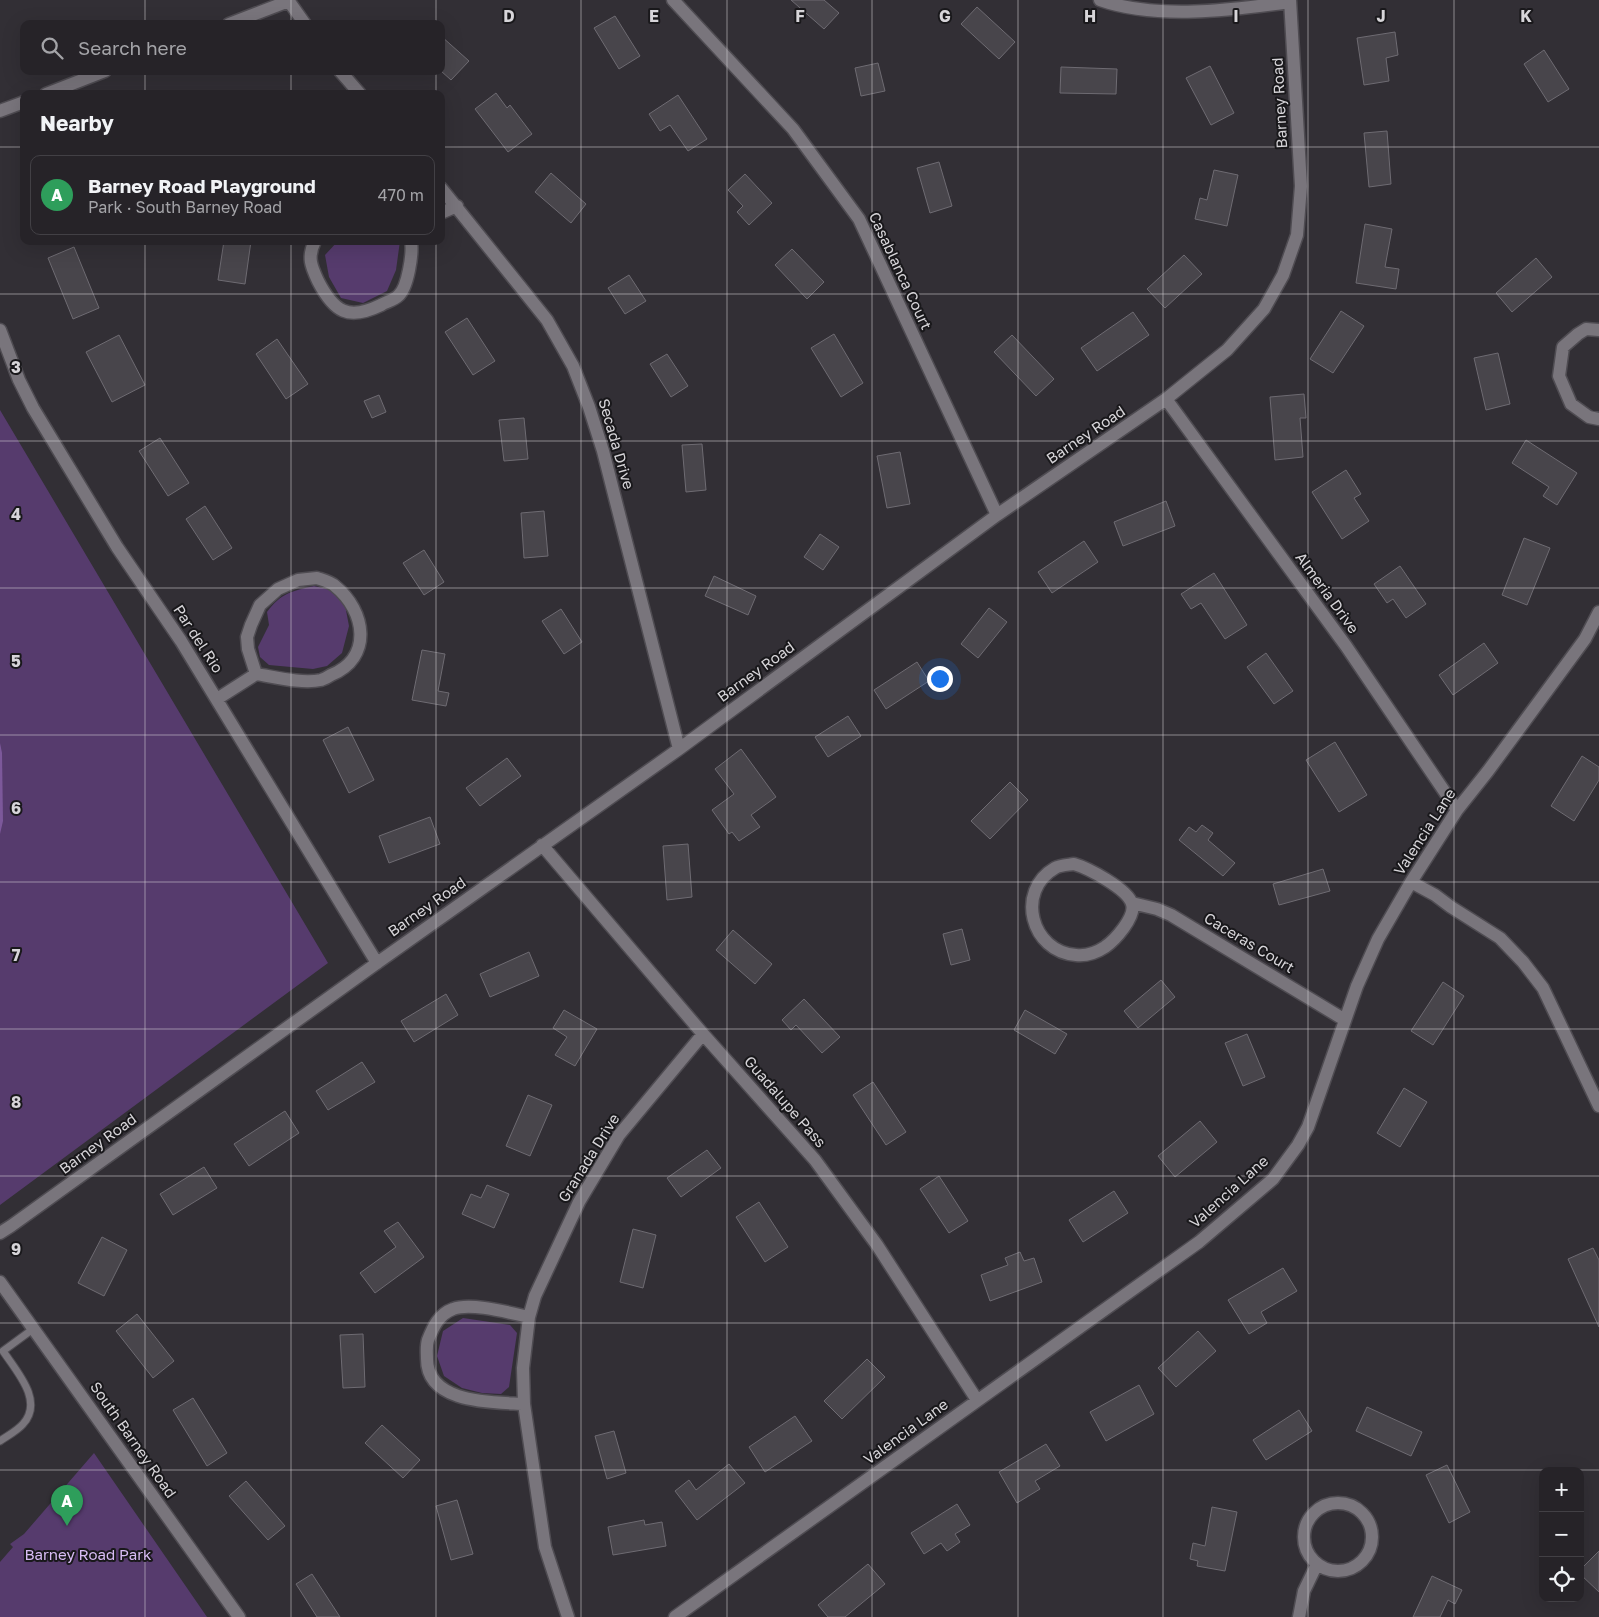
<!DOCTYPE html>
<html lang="en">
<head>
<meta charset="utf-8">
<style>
  body { margin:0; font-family:"Golos Text",sans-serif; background:#2e2b30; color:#f1f3f6 }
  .controls { position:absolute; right:15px; bottom:15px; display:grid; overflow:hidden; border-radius:10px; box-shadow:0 5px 20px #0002 }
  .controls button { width:45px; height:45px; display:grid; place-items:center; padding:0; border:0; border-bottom:1px solid #424045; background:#262328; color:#f1f3f6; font:25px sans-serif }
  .you { position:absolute; left:939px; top:678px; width:18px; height:18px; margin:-12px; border:4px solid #fff; border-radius:50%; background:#1a73e8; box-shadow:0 0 0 8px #1a73e833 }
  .badge { display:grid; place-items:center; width:32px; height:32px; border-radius:50%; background:#8c9099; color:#fff; font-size:16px; font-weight:700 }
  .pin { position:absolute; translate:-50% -41px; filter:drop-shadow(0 1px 2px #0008) }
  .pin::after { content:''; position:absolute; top:26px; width:18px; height:15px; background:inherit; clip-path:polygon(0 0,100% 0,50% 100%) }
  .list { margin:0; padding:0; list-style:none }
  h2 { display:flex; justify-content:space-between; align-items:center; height:65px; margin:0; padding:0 20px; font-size:21px }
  h2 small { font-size:16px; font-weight:400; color:#a4a4a8 }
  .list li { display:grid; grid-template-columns:32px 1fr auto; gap:15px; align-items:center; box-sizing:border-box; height:80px; margin:0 10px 10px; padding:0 10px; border:1px solid #424045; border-radius:10px }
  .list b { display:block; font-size:19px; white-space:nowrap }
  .list p { margin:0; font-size:16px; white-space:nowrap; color:#a4a4a8 }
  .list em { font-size:16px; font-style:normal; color:#a4a4a8 }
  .icon { flex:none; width:28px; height:28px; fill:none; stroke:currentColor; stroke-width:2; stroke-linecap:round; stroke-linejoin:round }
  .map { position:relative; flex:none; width:1599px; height:1617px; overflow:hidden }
  .search { position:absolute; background:#262328; box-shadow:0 5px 20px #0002; left:20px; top:20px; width:425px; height:55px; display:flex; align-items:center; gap:12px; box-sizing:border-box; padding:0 18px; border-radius:10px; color:#a4a4a8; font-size:19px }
  .panel { position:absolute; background:#262328; box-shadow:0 5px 20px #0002; left:20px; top:90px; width:425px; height:155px; border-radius:10px }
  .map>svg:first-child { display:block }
  .green { fill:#563b6d }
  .water { fill:#7c589a }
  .building { fill:#48454b; stroke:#6e6b72 }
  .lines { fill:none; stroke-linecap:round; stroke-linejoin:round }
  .lane-casing { stroke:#4f4c52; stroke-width:9 }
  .street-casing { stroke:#4f4c52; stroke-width:15 }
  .lane { stroke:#79757c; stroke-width:7 }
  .street { stroke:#79757c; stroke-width:12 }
  .grid { fill:none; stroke:#d7d5d9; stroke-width:1; stroke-opacity:0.55 }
  .labels { text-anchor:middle; stroke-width:4; stroke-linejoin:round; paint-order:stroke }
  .street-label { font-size:15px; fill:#d7d5d9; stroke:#19181b }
  .park-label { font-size:15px; fill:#d8bcf4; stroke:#19181b }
  .grid-label { font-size:16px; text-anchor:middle; font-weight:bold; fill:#d7d5d9; stroke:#19181b; stroke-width:4; stroke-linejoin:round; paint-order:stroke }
</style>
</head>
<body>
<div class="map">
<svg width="1599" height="1617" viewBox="0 0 1599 1617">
  <rect width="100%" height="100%" fill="#322f35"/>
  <path class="green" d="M338,241H400L396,270L387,291L363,303L341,298L329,277L325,255Z
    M0,410L328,963L0,1205Z
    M314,586L331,590L345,605L349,626L342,653L327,666L313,669L269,665L260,657L258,647L269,625L267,612C281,593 292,591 314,586Z
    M463,1318L510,1325L517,1333L509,1387L501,1394L482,1393L462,1388L444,1376L437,1356L443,1331Z
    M94,1453L207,1617H0V1562L13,1547L10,1544L24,1534Z"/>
  <path class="water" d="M0,743L2,753L3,821L0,834Z"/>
  <path class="building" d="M791,0H824L839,13L824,29Z
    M977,7L1015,42L999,59L961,24Z
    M615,16L640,56L619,69L594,28Z
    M1395,32L1398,55L1386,58L1389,81L1364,85L1357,38Z
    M441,36L469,61L451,80L441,71Z
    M1544,50L1569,89L1548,102L1524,64Z
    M878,63L885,91L861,96L855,68Z
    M1210,66L1234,113L1211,125L1186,78Z
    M1061,67L1117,69L1116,94L1060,93Z
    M496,93L507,108L510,105L532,134L508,152L475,109Z
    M678,95L707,139L688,151L670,125L660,131L649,114Z
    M1387,131L1391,184L1369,187L1364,133Z
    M939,162L952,206L930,213L917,168Z
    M1214,170L1238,175L1227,226L1195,219L1200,198L1207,200Z
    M551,173L586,204L571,223L535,192Z
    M745,174L772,203L749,225L737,212L743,206L728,190Z
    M1365,224L1392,229L1385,267L1399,269L1396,289L1356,283Z
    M224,241H251L245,284L218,280Z
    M74,247L99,308L73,319L48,258Z
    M792,249L824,282L807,299L775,265Z
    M1184,255L1202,274L1165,308L1147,289Z
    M1536,258L1552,277L1512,312L1496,293Z
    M629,275L646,301L625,314L608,288Z
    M1341,311L1364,326L1333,373L1310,359Z
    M1133,312L1149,335L1097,371L1081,348Z
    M467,318L495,361L473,375L445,332Z
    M834,334L863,383L841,397L811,348Z
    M119,335L145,385L112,402L86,352Z
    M1012,335L1054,379L1036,396L994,352Z
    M277,339L308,384L286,399L256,354Z
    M1498,353L1510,404L1486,410L1474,358Z
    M667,354L688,386L671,397L650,364Z
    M1304,394L1306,418H1300L1303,457L1275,460L1270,397Z
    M379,395L386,412L372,418L364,401Z
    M524,418L528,459L504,461L499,420Z
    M160,438L189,483L168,496L139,451Z
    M1526,440L1577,473L1557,505L1543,496L1549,487L1512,463Z
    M702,444L706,490L686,492L682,445Z
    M900,452L910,504L887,508L877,456Z
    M1346,470L1361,494L1354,498L1369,521L1342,539L1312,492Z
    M1166,501L1175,526L1123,546L1114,522Z
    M205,506L232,548L213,560L186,519Z
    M544,511L548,556L524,558L521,513Z
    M820,534L839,547L823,570L804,557Z
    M1524,538L1550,548L1527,605L1502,595Z
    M1084,541L1098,562L1052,593L1038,572Z
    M424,550L444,582L424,595L403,563Z
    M1400,566L1426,604L1406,618L1393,599L1387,603L1374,584Z
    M1214,573L1247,625L1225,639L1201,603L1191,609L1181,594Z
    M714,576L756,596L748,615L705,596Z
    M989,608L1007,622L978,658L961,644Z
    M561,609L582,642L564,654L542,621Z
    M1484,643L1498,663L1453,695L1439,675Z
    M422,650L445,654L438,691L449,693L446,706L412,700Z
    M1266,653L1293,691L1274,704L1247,667Z
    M917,662L929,681L886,709L874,690Z
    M848,716L861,736L828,757L815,737Z
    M348,727L374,780L349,793L323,740Z
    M1335,742L1367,795L1339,812L1306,760Z
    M741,749L776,797L751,815L760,827L739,841L732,832L729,834L712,810L734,794L715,769Z
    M1582,756L1599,767V780L1574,821L1551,806Z
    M507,758L521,776L480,806L466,788Z
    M1010,782L1028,800L990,839L971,821Z
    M430,817L440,844L389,863L379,836Z
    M1202,825L1213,833L1208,840L1235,863L1223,876L1179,840L1189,827L1196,832Z
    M688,844L692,897L667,900L663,846Z
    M1323,869L1330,891L1279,905L1273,884Z
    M962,929L970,960L951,965L943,934Z
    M733,930L772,964L755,984L716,950Z
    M529,952L539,976L490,997L480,974Z
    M1161,980L1175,997L1138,1028L1124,1011Z
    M1443,982L1464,996L1433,1045L1411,1031Z
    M446,994L458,1015L414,1042L401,1021Z
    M804,999L840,1037L822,1053L796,1025L791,1030L782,1020Z
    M564,1010L597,1029L575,1066L555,1055L567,1037L553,1028Z
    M1025,1010L1067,1034L1055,1054L1014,1030Z
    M1247,1034L1265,1077L1243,1086L1225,1043Z
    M362,1062L375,1082L328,1110L316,1091Z
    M873,1082L906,1132L886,1145L853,1095Z
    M1404,1088L1427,1102L1400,1147L1377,1133Z
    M528,1095L552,1105L530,1156L506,1146Z
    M285,1111L299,1133L249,1166L234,1144Z
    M1200,1121L1217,1142L1175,1177L1158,1156Z
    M707,1150L721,1168L681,1197L667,1178Z
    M204,1167L217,1188L173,1215L160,1194Z
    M939,1176L968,1221L949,1233L920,1189Z
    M487,1185L509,1194L494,1228L462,1214L471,1194L481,1198Z
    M1114,1191L1128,1213L1083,1242L1069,1220Z
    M759,1202L788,1247L765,1262L736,1217Z
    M398,1222L424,1257L375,1293L360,1273L396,1247L384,1231Z
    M633,1229L656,1235L643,1288L620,1282Z
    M102,1237L127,1250L104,1296L78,1283Z
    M1593,1248L1599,1260V1327L1568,1259Z
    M1020,1252L1024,1261L1034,1258L1042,1282L990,1301L981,1275L1008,1265L1005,1258Z
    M1283,1268L1297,1291L1261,1312L1267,1323L1249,1334L1228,1300Z
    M137,1314L174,1361L153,1378L116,1331Z
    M1198,1331L1216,1351L1176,1387L1158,1368Z
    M363,1334L365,1387L343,1388L340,1335Z
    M867,1359L885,1377L842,1419L824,1401Z
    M1139,1385L1154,1414L1106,1441L1090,1412Z
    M193,1398L227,1453L207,1466L173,1410Z
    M1367,1407L1422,1432L1411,1456L1356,1431Z
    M1299,1410L1312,1431L1266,1460L1253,1440Z
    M795,1416L812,1441L765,1472L749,1447Z
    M382,1425L420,1460L403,1478L365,1443Z
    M614,1431L626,1473L607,1479L595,1436Z
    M1046,1444L1060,1466L1035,1481L1040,1489L1017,1503L999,1472Z
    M729,1464L745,1483L697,1520L675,1491L689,1480L696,1490Z
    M1447,1465L1470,1512L1449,1523L1426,1475Z
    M246,1481L285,1526L268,1540L229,1496Z
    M457,1500L473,1554L451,1560L436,1506Z
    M957,1504L970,1525L955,1534L960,1542L947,1551L941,1543L924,1554L911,1533Z
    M1212,1507L1237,1512L1225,1571L1197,1566L1198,1561L1190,1559L1193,1543L1205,1546Z
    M644,1520L645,1525L662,1522L666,1546L613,1555L608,1527Z
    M1599,1551V1592L1580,1574V1570Z
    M868,1564L885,1584L845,1617H828L818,1605Z
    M312,1574L340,1617H317L296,1584Z
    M1432,1576L1462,1590L1455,1604L1448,1600L1440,1617H1413Z"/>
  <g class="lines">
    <g class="lane-casing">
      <path id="lane" d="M0,1441C7,1436 17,1431 23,1424C44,1401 17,1372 3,1351L33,1329"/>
    </g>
    <g class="street-casing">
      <path id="street" d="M288,0L305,24
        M673,0L793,129L859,219L997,515
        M1100,0C1157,20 1231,10 1290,2
        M229,24L289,1
        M340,71L360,94
        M46,94L105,71
        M0,111L24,102
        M441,188L547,320L573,366L589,407L603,451L679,749
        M441,213L457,206
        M315,241C307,257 311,266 318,281C334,312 348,321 381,305C386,302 394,300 398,296C408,288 413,253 411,241
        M0,330L19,380L33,408L117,547L181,641L377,963
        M1599,330L1586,329L1578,334L1563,347L1559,376L1571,404L1589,417L1599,419
        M1166,399L1346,646L1457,810
        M317,578C323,580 331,582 335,586C366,611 373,658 331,675C328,677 324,679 321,680C302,684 275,677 256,674L248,649L247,637L251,625L260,605L278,589L298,580Z
        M217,699L256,674
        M542,845L703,1034L815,1160L877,1245L977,1400
        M1074,864C1088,868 1128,889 1132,904C1136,917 1115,940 1105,947C1096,953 1086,956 1076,955C1031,952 1015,891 1055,868C1060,865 1067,865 1074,864Z
        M1411,882L1435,895L1451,907L1500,938L1523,962L1543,988L1599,1106
        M1132,903L1157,909L1171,915L1345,1020
        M0,1233L11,1226L377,963L679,749L997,515L1166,399L1227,350L1264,309L1283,275L1297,235L1301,186L1290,0
        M0,1282L239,1617
        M529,1317L523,1368L524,1404L545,1547L568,1617
        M524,1404C493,1402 427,1404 427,1359C427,1353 426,1346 428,1340C433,1327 439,1314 453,1309C471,1302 510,1313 529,1317L535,1296L579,1202L619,1135L703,1034
        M1304 1537a34 34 0 1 1 68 0a34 34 0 1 1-68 0Z
        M675,1617L1199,1242L1273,1179L1298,1145L1308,1127L1357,986L1378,939L1411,882L1457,810L1488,771L1585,639L1599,612
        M1299,1617L1304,1591L1317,1564"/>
    </g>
    <use href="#lane" class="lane"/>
    <use href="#street" class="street"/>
  </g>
  <path class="grid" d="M145,0V24M291,0V24M436,0V24M581,0V1617M727,0V1617M872,0V1617M1018,0V1617M1163,0V1617M1308,0V1617M1454,0V1617M145,71V94M291,71V94M436,71V94M0,147H24M441,147H1599M145,241V1617M291,241V1617M436,241V1617M0,294H1599M0,441H1599M0,588H1599M0,735H1599M0,882H1599M0,1029H1599M0,1176H1599M0,1323H1599M0,1470H1599"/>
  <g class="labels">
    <g class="street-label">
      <text transform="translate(1280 103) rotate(-93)" y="5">Barney Road</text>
      <text transform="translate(900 271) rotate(65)" y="5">Casablanca Court</text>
      <text transform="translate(1086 435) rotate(-34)" y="5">Barney Road</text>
      <text transform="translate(616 444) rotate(74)" y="5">Secada Drive</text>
      <text transform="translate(1327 593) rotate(54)" y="5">Almeria Drive</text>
      <text transform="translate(198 639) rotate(57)" y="5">Par del Rio</text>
      <text transform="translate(756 672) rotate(-36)" y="5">Barney Road</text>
      <text transform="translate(1425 832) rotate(-57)" y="5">Valencia Lane</text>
      <text transform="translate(427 907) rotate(-35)" y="5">Barney Road</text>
      <text transform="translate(1249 943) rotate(31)" y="5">Caceras Court</text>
      <text transform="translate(785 1102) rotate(49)" y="5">Guadalupe Pass</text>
      <text transform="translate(98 1144) rotate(-36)" y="5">Barney Road</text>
      <text transform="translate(589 1158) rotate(-58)" y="5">Granada Drive</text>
      <text transform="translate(1229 1192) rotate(-42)" y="5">Valencia Lane</text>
      <text transform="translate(906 1432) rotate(-36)" y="5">Valencia Lane</text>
      <text transform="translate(133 1440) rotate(55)" y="5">South Barney Road</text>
    </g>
    <g class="park-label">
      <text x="88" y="1560">Barney Road Park</text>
    </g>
  </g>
  <g class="grid-label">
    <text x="509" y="22">D</text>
    <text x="654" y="22">E</text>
    <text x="800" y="22">F</text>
    <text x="945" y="22">G</text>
    <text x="1090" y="22">H</text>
    <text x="1236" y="22">I</text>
    <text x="1381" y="22">J</text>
    <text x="1526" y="22">K</text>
    <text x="16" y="373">3</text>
    <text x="16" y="520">4</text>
    <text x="16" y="667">5</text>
    <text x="16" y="814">6</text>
    <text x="16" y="961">7</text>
    <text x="16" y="1108">8</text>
    <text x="16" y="1255">9</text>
  </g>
</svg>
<div class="controls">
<button>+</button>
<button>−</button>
<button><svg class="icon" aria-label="locate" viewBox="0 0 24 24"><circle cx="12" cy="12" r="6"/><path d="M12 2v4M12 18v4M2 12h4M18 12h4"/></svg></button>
</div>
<div class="you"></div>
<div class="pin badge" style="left:67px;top:1526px;background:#2e9e5b">A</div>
<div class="search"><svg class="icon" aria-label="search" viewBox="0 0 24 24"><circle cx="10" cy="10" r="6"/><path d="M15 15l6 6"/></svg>Search here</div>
<section class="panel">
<h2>Nearby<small></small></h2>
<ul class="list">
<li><span class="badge" style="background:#2e9e5b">A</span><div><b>Barney Road Playground</b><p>Park · South Barney Road</p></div><em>470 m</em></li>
</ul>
</section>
</div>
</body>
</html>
